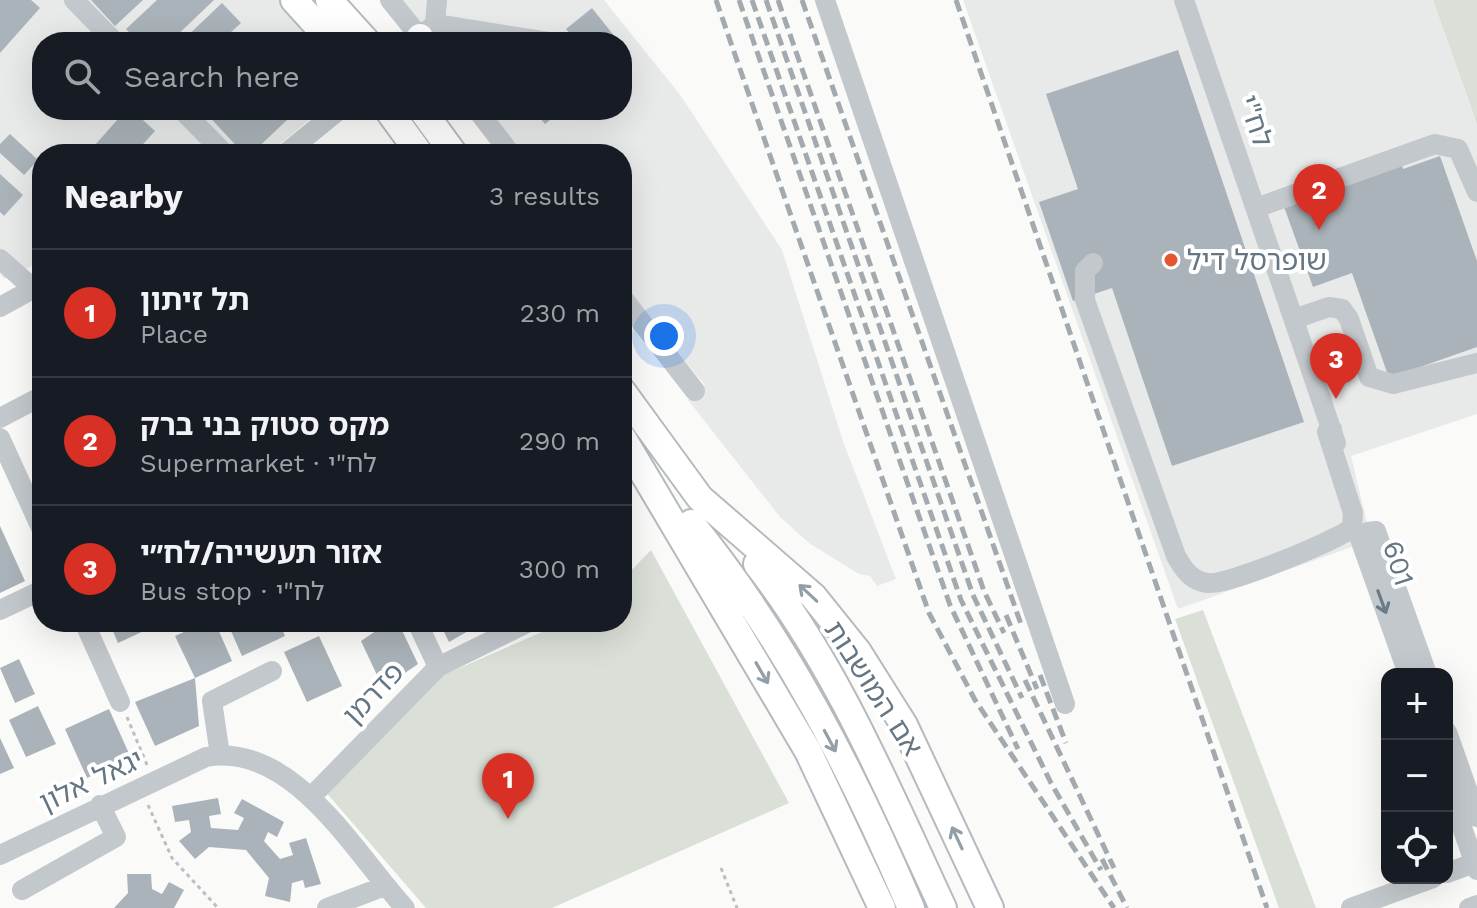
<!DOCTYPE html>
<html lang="en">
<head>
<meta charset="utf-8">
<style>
  body { margin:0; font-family:"Work Sans","Noto Sans Hebrew",sans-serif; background:#242831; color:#f1f3f6 }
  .controls { position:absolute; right:24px; bottom:24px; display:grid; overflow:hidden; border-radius:16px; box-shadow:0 8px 32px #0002 }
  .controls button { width:72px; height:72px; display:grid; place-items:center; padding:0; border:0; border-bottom:2px solid #363941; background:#171b24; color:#f1f3f6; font:40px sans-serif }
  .you { position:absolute; left:664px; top:336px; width:28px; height:28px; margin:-20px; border:6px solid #fff; border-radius:50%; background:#1a73e8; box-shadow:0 0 0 12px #1a73e833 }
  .badge { display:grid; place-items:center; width:52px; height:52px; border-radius:50%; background:#d93025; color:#fff; font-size:26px; font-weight:700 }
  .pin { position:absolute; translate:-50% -66px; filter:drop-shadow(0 2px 4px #0008) }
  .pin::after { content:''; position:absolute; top:42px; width:28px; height:24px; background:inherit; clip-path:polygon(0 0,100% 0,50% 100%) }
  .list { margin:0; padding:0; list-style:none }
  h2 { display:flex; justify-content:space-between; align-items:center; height:104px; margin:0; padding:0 32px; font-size:34px }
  h2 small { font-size:26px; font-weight:400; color:#9ea1a6 }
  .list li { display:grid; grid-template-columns:52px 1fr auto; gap:24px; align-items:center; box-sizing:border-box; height:128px; padding:0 32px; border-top:2px solid #363941 }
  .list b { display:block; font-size:30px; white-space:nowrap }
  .list p { margin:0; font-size:26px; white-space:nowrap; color:#9ea1a6 }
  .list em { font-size:26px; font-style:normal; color:#9ea1a6 }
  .icon { flex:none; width:44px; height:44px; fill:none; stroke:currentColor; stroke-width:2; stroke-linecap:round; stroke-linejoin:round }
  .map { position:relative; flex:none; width:1477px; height:908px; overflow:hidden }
  .search { position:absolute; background:#171b24; box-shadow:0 8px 32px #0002; left:32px; top:32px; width:600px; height:88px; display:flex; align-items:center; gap:20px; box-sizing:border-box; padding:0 28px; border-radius:32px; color:#9ea1a6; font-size:30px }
  .panel { position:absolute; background:#171b24; box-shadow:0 8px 32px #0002; left:32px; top:144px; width:600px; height:488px; border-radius:32px }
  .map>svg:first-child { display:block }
  .built { fill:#e8e9e9 }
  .green { fill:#dadfd7 }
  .building { fill:#aab3b9 }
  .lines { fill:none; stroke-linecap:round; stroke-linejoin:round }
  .major-casing { stroke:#b5babe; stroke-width:30 }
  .path { stroke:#bbbfc2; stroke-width:3; stroke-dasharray:4 4; stroke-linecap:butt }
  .minor { stroke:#c3c8cc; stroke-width:20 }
  .major { stroke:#fff; stroke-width:26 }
  .rail { stroke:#a2aab0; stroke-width:5; stroke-dasharray:12 6; stroke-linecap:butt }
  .minor-bridge { stroke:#c3c8cc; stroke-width:20 }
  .oneway { stroke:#939fa8 }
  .oneway2 { stroke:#6a7a87 }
  .poi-dot { fill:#e4572e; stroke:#fff; stroke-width:3 }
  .labels { text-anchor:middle; stroke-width:8; stroke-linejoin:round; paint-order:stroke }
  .street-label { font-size:28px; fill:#657683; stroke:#fff }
  .poi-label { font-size:28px; fill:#657683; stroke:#fff; text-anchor:start }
</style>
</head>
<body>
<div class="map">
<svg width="1477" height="908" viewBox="0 0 1477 908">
  <rect width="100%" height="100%" fill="#fafaf8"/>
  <path class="built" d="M0,0H281L319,42H42V110H321L268,154H42V261L4,279L0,274Z
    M402,0H604L681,96L782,250L843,441L896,579L877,586L870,576L859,574L809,543L780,517L688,400L705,385L622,287V154H519L486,110H622V42H434Z
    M963,0H1433L1477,125V414L1351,456L1369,531L1363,543L1178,609Z"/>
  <path class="green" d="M1433,0H1477V125L1473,113Z
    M651,550L789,803L552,908H426L324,790L425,683L565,622H622V580Z
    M1203,610L1316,908H1279L1175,619Z"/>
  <path class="building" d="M0,0H31L40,8L0,53Z
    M91,0H143L115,26Z
    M157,0H214L170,42H138L126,29Z
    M222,3L241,23L220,42H181Z
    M592,8L619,42H576L566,29Z
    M622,46L632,59L622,68Z
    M1178,50L1304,422L1172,466L1112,288L1073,301L1039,202L1078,189L1046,94Z
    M126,110H132L155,131L134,154H87Z
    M203,110H280L288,119L251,154H244Z
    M533,110H558L560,112L545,124Z
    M10,134L38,160L24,175L0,153V144Z
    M1440,156L1477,261V347L1389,378L1352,273L1313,287L1283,204L1401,162L1403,169Z
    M0,174L23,195L4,216L0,212Z
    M42,418V443L33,423Z
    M0,526L25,581L0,593Z
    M109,622H163L118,643Z
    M206,622H215L232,661L195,678L175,636Z
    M227,622H279L285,636L242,656Z
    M389,622H398L418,664L383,688L361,641Z
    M439,622H484L449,642Z
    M319,636L342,686L307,702L284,652Z
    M19,659L35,694L15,703L0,668Z
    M195,678L199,726L155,746L135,702Z
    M38,706L56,744L26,757L9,720Z
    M109,709L131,758L87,778L65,729Z
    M0,738L14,768L0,774Z
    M218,798L221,814L209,816L211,828L238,830L244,818L234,813L242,799L284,822L277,837L268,832L264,841L280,859L293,855L289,843L306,838L321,884L305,888L303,880L292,883L290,902L265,896L269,878L246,850L209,847L195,859L179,841L191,832L189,820L175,822L172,806Z
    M127,874H151L152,889L162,894L169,882L184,890L174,908H114L128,893Z"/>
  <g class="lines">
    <g class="major-casing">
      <path id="major" d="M294,0L332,42
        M329,0L367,42
        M419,42L420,37
        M388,110L420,154
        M422,110L454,154
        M622,391L700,498L813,596L858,652L904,725L990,908
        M622,437L808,751L882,908
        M691,523C784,637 854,774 911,908
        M757,564C837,667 888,790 943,908"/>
    </g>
    <path class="path" d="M127,717L147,765
      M148,805L172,858L218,908
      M721,868L737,908"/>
    <path class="minor" d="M74,0L115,42
      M390,0L424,42
      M825,0L1065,704
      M1184,0L1336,443
      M435,24L549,42
      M426,32L435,24L437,0
      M182,110L225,154
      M477,110L511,154
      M285,154L339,110
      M1256,208L1435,144L1458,149L1477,192
      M0,259L34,289
      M1093,263L1085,271V300L1176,556C1184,570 1191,581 1208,583C1226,586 1335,541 1352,528L1353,513L1327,432L1332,429
      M622,297L695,391
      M0,307L42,284
      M1294,319L1329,307L1342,309L1349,319L1369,377L1393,384L1477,363
      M0,418L42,396
      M0,438L42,530
      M1368,532L1376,531L1427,674
      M1368,532L1360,539L1408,674
      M0,610L42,590
      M84,622L120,702
      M417,622L438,667
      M1447,732L1477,817
      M220,755L212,701L272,671
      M1447,785L1477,870
      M311,797L438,667L529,622
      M0,855L206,757C293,741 355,854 405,908
      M22,890L116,837L100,805
      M327,908L385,886
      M1351,908L1433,878
      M1469,908L1477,905"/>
    <use href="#major" class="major"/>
    <path class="rail" d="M716,0L929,613L975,700L1114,908
      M739,0L950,605L1018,749
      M752,0L961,600L1051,783L1101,870
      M766,0L973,595L1022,698
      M778,0L984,591L1004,633
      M802,0L1022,627
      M956,0L1267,908
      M1006,615L1037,689
      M1040,675L1066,743
      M1025,680L1114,868
      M1102,859L1127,908"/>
    <path class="minor-bridge" d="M1447,873L1477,862"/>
  </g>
  <defs><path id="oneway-shaft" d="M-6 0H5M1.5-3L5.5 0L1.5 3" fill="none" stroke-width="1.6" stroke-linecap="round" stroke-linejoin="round" transform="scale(2)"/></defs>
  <g class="oneway">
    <use href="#oneway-shaft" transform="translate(808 593) rotate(-137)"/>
    <use href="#oneway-shaft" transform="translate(762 673) rotate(60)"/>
    <use href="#oneway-shaft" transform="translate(830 741) rotate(62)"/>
    <use href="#oneway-shaft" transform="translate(957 838) rotate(-115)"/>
  </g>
  <use class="oneway2" href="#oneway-shaft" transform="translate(1382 602) rotate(70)"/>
  <circle class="poi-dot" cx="1171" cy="260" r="8"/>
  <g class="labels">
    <g class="street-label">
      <text transform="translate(1256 121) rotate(71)" y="10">לח"י</text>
      <text transform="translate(1399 563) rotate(72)" y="10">601</text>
      <text transform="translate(874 688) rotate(57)" y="10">אם המושבות</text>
      <text transform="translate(373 693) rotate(-46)" y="10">פדרמן</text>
      <text transform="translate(91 780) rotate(-25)" y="10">יגאל אלון</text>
    </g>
    <g class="poi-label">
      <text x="1187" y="270">שופרסל דיל</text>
    </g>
  </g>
</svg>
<div class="controls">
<button>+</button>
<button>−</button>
<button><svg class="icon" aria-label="locate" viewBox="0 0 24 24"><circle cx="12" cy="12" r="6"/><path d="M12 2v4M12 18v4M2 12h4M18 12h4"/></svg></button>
</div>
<div class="you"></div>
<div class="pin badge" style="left:508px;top:819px">1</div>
<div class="pin badge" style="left:1319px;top:230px">2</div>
<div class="pin badge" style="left:1336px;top:399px">3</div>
<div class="search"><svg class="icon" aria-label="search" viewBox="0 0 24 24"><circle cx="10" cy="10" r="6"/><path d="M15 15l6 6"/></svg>Search here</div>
<section class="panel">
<h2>Nearby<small>3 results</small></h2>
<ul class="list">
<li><span class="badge">1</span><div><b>תל זיתון</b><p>Place</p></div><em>230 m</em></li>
<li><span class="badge">2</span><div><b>מקס סטוק בני ברק</b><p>Supermarket · לח&quot;י</p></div><em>290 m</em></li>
<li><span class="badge">3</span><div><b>אזור תעשייה/לח״י</b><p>Bus stop · לח&quot;י</p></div><em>300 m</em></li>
</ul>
</section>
</div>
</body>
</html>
